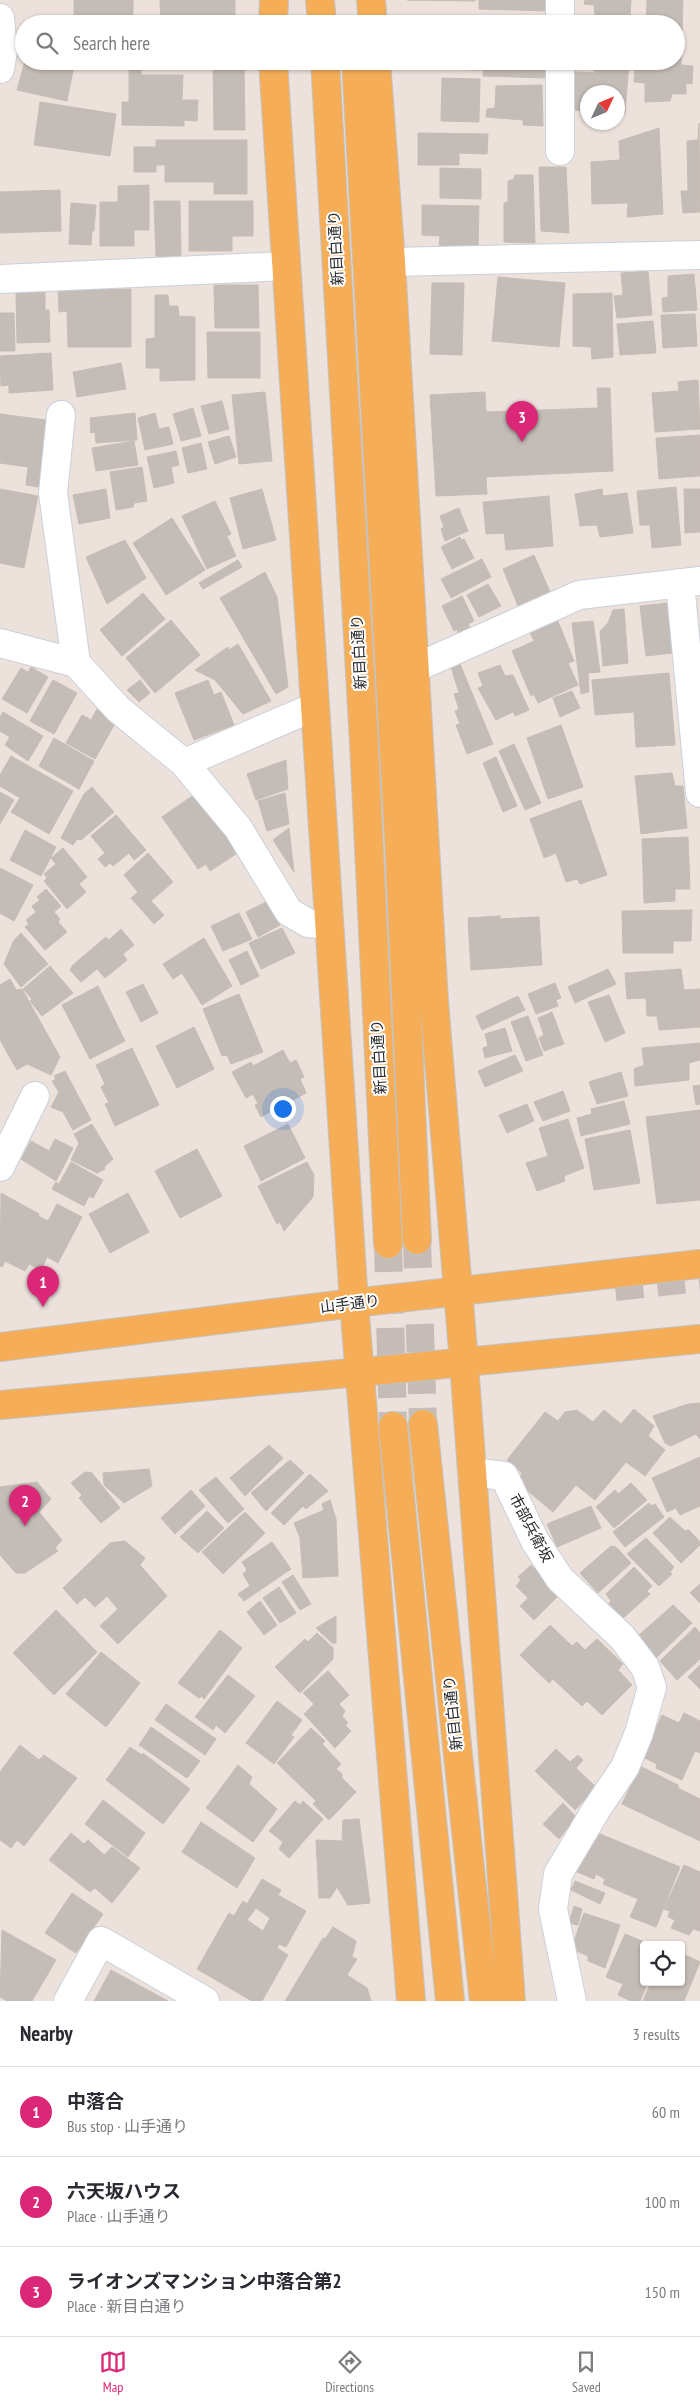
<!DOCTYPE html>
<html lang="en">
<head>
<meta charset="utf-8">
<style>
  body { margin:0; font-family:"PT Sans Narrow","Noto Sans JP",sans-serif; background:#f2f2f3; color:#2b2b33 }
  .controls { position:absolute; right:15px; bottom:15px; display:grid; overflow:hidden; border-radius:5px; box-shadow:0 1px 4px #0004 }
  .controls button { width:45px; height:45px; display:grid; place-items:center; padding:0; border:0; border-bottom:1px solid #e1e1e2; background:#fff; color:#2b2b33; font:25px sans-serif }
  .compass { position:absolute; left:580px; top:85px; width:45px; height:45px; border-radius:50%; background:#fff; box-shadow:0 1px 4px #0004; rotate:46deg }
  .you { position:absolute; left:282px; top:1108px; width:18px; height:18px; margin:-12px; border:4px solid #fff; border-radius:50%; background:#1a73e8; box-shadow:0 0 0 8px #1a73e833 }
  .badge { display:grid; place-items:center; width:32px; height:32px; border-radius:50%; background:#db2777; color:#fff; font-size:16px; font-weight:700 }
  .pin { position:absolute; translate:-50% -41px; filter:drop-shadow(0 1px 2px #0008) }
  .pin::after { content:''; position:absolute; top:26px; width:18px; height:15px; background:inherit; clip-path:polygon(0 0,100% 0,50% 100%) }
  .list { margin:0; padding:0; list-style:none }
  h2 { display:flex; justify-content:space-between; align-items:center; height:65px; margin:0; padding:0 20px; font-size:21px }
  h2 small { font-size:16px; font-weight:400; color:#7c7c81 }
  .list li { display:grid; grid-template-columns:32px 1fr auto; gap:15px; align-items:center; box-sizing:border-box; height:90px; padding:0 20px; border-top:1px solid #e1e1e2 }
  .list b { display:block; font-size:19px; white-space:nowrap }
  .list p { margin:0; font-size:16px; white-space:nowrap; color:#7c7c81 }
  .list em { font-size:16px; font-style:normal; color:#7c7c81 }
  .icon { flex:none; width:28px; height:28px; fill:none; stroke:currentColor; stroke-width:2; stroke-linecap:round; stroke-linejoin:round }
  .map { position:relative; flex:none; width:700px; height:2001px; overflow:hidden }
  .search { position:absolute; background:#fff; box-shadow:0 1px 4px #0004; left:15px; right:15px; top:15px; height:55px; display:flex; align-items:center; gap:12px; box-sizing:border-box; padding:0 18px; border-radius:28px; color:#7c7c81; font-size:19px }
  .sheet { height:335px; background:#fff }
  nav { display:flex; justify-content:space-around; align-items:center; box-sizing:border-box; height:70px; border-top:1px solid #e1e1e2; background:#fff; font-size:14px; color:#7c7c81 }
  nav a { display:grid; justify-items:center; gap:2px }
  nav .on { color:#db2777 }
  .map>svg:first-child { display:block }
  .building { fill:#c4bcb6; stroke:#c8bdb4; fill-rule:evenodd }
  .lines { fill:none; stroke-linecap:round; stroke-linejoin:round }
  .major-tunnel { stroke:#c5bcb8; stroke-width:28; stroke-dasharray:28 14; stroke-linecap:butt }
  .highway-tunnel { stroke:#c5bcb8; stroke-width:28; stroke-dasharray:28 14; stroke-linecap:butt }
  .minor-casing { stroke:#c9d1dc; stroke-width:30 }
  .major-casing { stroke:#c3c3c3; stroke-width:30 }
  .minor { stroke:#fff; stroke-width:28 }
  .major { stroke:#f5ae57; stroke-width:28 }
  .labels { text-anchor:middle; stroke-width:4; stroke-linejoin:round; paint-order:stroke }
  .street-label { font-size:15px; fill:#2a2a2a; stroke:#fff }
</style>
</head>
<body>
<div class="map">
<svg width="700" height="2001" viewBox="0 0 700 2001">
  <rect width="100%" height="100%" fill="#ece1db"/>
  <path class="building" d="M74,0H133V23L74,24Z
    M160,0H235V23H161Z
    M407,0H475V1Z
    M479,0H548V11L479,9Z
    M585,0H631L630,17L595,16L594,5L584,4Z
    M647,0H683L681,65L693,66L692,84L686,83V94H672L670,101L645,102V83L634,82L635,63L676,61V24H646Z
    M432,16L481,17V24H432Z
    M25,61H75L67,101L17,90Z
    M129,61L141,62V75H183L182,100H198L197,121L184,120V126L122,125V102H129Z
    M213,61H244L245,130H214Z
    M432,61H480V70L432,69Z
    M483,61H546L545,78L483,76Z
    M595,61L629,62L625,113L618,112V92H588V111L573,110L574,72L594,73Z
    M442,78L480,79L479,122L441,121Z
    M542,85L543,126L523,125V120L486,117L487,109L495,108L496,86Z
    M40,102L116,114L110,156L34,145Z
    M699,123L700,212L683,213L681,191H688L687,141L698,140Z
    M659,128L663,214L627,217L628,203L592,204L591,162L620,160L619,141Z
    M418,133L488,134L487,154L459,153V165H418Z
    M156,140H247V194H214V182H165V165H156V172H134V147H156Z
    M539,167H566L569,233L541,231Z
    M440,168L481,169V199L440,198Z
    M515,175H533L535,243L504,242V203L508,202V181L514,179Z
    M149,185V230H134V246H100V202H118V186Z
    M60,190L61,231L0,233V192Z
    M154,201H180L181,256L156,257Z
    M189,201H253V236H232V251H189Z
    M71,203L96,205L94,231H92L91,245L69,244Z
    M422,205L479,206L478,248L439,247L440,236L422,235Z
    M648,271L652,315L617,318L614,296L623,295L621,273Z
    M694,274L697,310L663,312L662,298L668,297V276Z
    M498,277L565,283L559,347L492,341Z
    M432,283H464L462,355L430,354Z
    M214,285H258L259,328H215Z
    M131,289V347H68L67,311L59,312L58,290Z
    M45,292V310H49L50,342L17,343L16,293Z
    M612,293L613,357L592,359L591,347L573,346V294Z
    M155,295H168L169,306H178L179,316L195,317V380L160,381V368H146V339L155,338Z
    M0,313H14L15,351H0Z
    M695,314L697,346L663,348L661,315Z
    M653,321L656,353L620,355L617,324Z
    M207,332H260V378H208Z
    M51,353L53,390L9,393V385L1,386L0,356Z
    M121,363L126,389L77,397L73,372Z
    M698,380L700,429L655,432L652,393L679,391L678,382Z
    M597,388H610L613,471L486,477L487,494L436,496L430,395L485,392L486,412L598,408Z
    M265,392L272,461L239,464L232,395Z
    M222,401L229,429L209,434L201,406Z
    M193,408L201,436L181,441L173,414Z
    M135,413L137,440L96,443L95,432L91,433L90,418Z
    M155,413L159,429L169,427L173,444L145,450L138,418Z
    M0,414L54,421L45,488L26,485L28,467L0,463Z
    M700,435V476L659,479L656,438Z
    M229,436L236,457L215,464L208,442Z
    M134,441L138,465L96,471L92,448Z
    M201,443L207,469L188,473L182,448Z
    M176,451L179,465L171,467L174,483L154,488L147,457Z
    M142,467L147,501L134,503L133,507L116,510L110,472Z
    M676,487L681,545L652,548L650,525H640L637,491Z
    M0,489L38,496L24,568L0,563Z
    M106,489L110,518L79,524L73,495Z
    M262,489L276,540L243,549L230,498Z
    M602,489L603,496L627,493L633,533L600,537L597,525L580,526L575,494Z
    M684,489H700V532L685,533Z
    M549,496L553,546L506,550L504,533L486,534L483,502Z
    M215,501L231,534L227,536L236,556L207,569L182,516Z
    M459,508L468,531L445,541L441,529L444,527L440,516Z
    M172,518L205,570L166,595L133,543Z
    M460,537L461,540L464,539L474,558L452,569L441,547Z
    M125,540L146,578L107,604L86,557Z
    M534,555L550,592L518,606L503,569Z
    M482,559L491,577L451,598L441,579Z
    M238,560L242,567L203,589L199,583Z
    M265,572L277,597L288,687L276,694L220,598Z
    M488,584L501,606L479,617L467,595Z
    M143,593L165,619L122,656L100,630Z
    M462,596L474,621L468,624L470,628L458,634L457,629L454,631L442,606Z
    M668,603L673,653L646,656L640,606Z
    M624,609L628,663L603,666L600,631L608,623L613,610Z
    M557,619L574,661L568,663L578,685L538,703L534,694L531,696L512,651L534,641L529,630Z
    M171,620L200,655L155,693L126,658Z
    M593,621L600,672L588,673L589,692L581,694L572,623Z
    M238,644L271,701L243,714L215,680L195,670L228,647L229,650Z
    M460,664L493,744L467,754L456,725L460,724L455,711L459,709L454,694L459,693L451,667Z
    M500,665L505,676L513,675L529,710L515,716L513,712L496,720L478,688L483,686L478,673Z
    M31,667L48,677L27,713L2,699L21,668L28,672Z
    M669,673L675,745L636,747L634,712L595,715L592,680Z
    M53,680L77,693L54,734L30,721Z
    M140,680L150,693L139,702L127,690Z
    M208,680L214,695L221,692L234,725L194,740L175,693Z
    M572,691L580,708L560,717L553,698Z
    M97,709L117,720L95,759L66,743L82,715L91,720Z
    M3,712L43,736L28,761L5,745L10,737L0,731V717Z
    M561,725L583,787L548,799L527,738Z
    M54,738L94,761L79,789L39,766Z
    M514,744L541,803L525,810L499,751Z
    M11,756L73,791L49,834L11,812L20,798L0,786V775Z
    M496,757L517,806L503,812L483,763Z
    M286,760L288,789L256,800L247,774Z
    M672,773L675,786H683L687,828L641,834L635,776Z
    M92,787L114,812L81,840L77,839L73,845L61,838L84,794Z
    M0,792L14,800L0,824Z
    M198,792L239,852L210,871L206,864L198,869L162,817Z
    M285,793L289,824L267,831L258,801Z
    M581,800L607,875L580,884L577,879L566,882L556,853L544,858L530,819Z
    M116,815L146,850L134,860L129,853L113,866L110,863L105,867L98,859L105,853L91,836Z
    M289,828L294,872L273,840Z
    M25,830L56,847L41,876L10,860Z
    M688,837L690,889H675V901L644,903L642,839Z
    M63,848L87,877L79,884L86,892L67,909L44,881L47,878L44,874L56,864L51,858Z
    M148,853L173,882L151,901L164,915L154,924L131,898L138,892L124,875Z
    M0,868L33,885L14,921L0,913Z
    M46,889L61,906L54,912L60,919L58,922L67,932L45,950L25,927L29,924L26,920L36,912L32,906L40,900L37,897Z
    M268,901L280,925L258,937L246,912Z
    M692,910L691,941H673V953H623L622,911Z
    M239,913L252,939L223,951L211,926Z
    M500,916V919L539,917L542,965L471,970L468,918Z
    M282,928L295,953L261,969L249,943Z
    M121,929L134,945L123,954L127,960L105,978L97,969L81,982L70,970L73,965L106,937L109,940Z
    M21,933L48,964L21,987L4,964L14,940Z
    M204,938L232,986L202,1005L182,973L173,979L163,964Z
    M247,951L259,976L241,985L229,960Z
    M50,966L73,993L42,1016L30,1001L32,999L23,989Z
    M608,969L616,984L575,1003L568,987Z
    M681,969L684,990L700,989V1027L659,1030L657,1016H647L646,998L627,999L625,973Z
    M10,979L16,990L22,989L60,1057L51,1075L27,1064L17,1070L0,1040V985Z
    M555,983L561,998L556,1000L558,1006L536,1014L528,994Z
    M143,984L158,1013L141,1022L126,992Z
    M98,986L125,1041L90,1059L62,1005Z
    M239,994L263,1052L231,1064L227,1055L222,1056L203,1009Z
    M609,995L625,1033L605,1042L588,1002Z
    M518,996L525,1010L482,1030L476,1016Z
    M552,1012L564,1044L544,1051L539,1038L544,1035L538,1018Z
    M528,1016L543,1055L526,1061L511,1022Z
    M194,1027L214,1069L177,1088L156,1046Z
    M505,1028L512,1051L485,1058L483,1048L488,1046L485,1034Z
    M700,1043V1060L689,1063V1080L635,1086L634,1069L644,1065L642,1048Z
    M132,1048L159,1105L115,1126L105,1104L109,1103L101,1087L105,1084L96,1065Z
    M283,1050L290,1063L296,1060L304,1077L300,1079L306,1093L261,1117L255,1105L258,1104L253,1094L246,1098L232,1072L251,1062L253,1066Z
    M515,1055L523,1071L485,1087L478,1071Z
    M65,1071L91,1120L73,1130L63,1112L51,1107L59,1092L52,1081L56,1079L54,1076Z
    M621,1072L628,1096L597,1104L589,1082Z
    M700,1085V1104L696,1105L693,1086Z
    M563,1091L570,1111L543,1121L534,1102Z
    M624,1101L630,1124L581,1136L577,1118L592,1114L591,1109Z
    M527,1104L534,1121L507,1133L499,1115Z
    M700,1110V1200L657,1204L646,1117Z
    M568,1119L584,1168L564,1176L565,1181L537,1191L526,1163L548,1156L539,1128Z
    M92,1124L113,1159L104,1167L105,1169L97,1173L71,1160L79,1143L74,1134Z
    M288,1124L305,1158L261,1181L244,1146Z
    M630,1130L640,1183L594,1190L585,1139Z
    M55,1139L73,1148L56,1181L21,1159L31,1141L49,1151Z
    M197,1149L222,1196L180,1218L155,1171Z
    M71,1162L103,1180L93,1198L89,1196L84,1206L52,1189L56,1182L59,1184Z
    M307,1162L314,1175L313,1197L284,1231L280,1222L277,1224L258,1186Z
    M1,1193L39,1214L38,1216L48,1221L57,1204L82,1217L58,1263L47,1257L41,1270L29,1264L25,1271L5,1261L2,1267L0,1266Z
    M128,1193L149,1232L110,1253L89,1214Z
    M700,1403V1439L696,1434L671,1446L665,1443L653,1416L688,1404Z
    M634,1409L654,1426L648,1436L665,1450L645,1476L626,1462L595,1500L576,1485L553,1512L517,1482L522,1473L507,1460L545,1412L558,1421L565,1412L577,1410L593,1422L604,1410L621,1424Z
    M269,1445L283,1458L245,1496L230,1478Z
    M700,1457V1506L680,1515L676,1508L667,1512L652,1478Z
    M290,1460L304,1473L266,1511L251,1493Z
    M149,1469L152,1486L124,1503L104,1485L103,1473Z
    M85,1472L92,1473L120,1508L101,1523L79,1498L82,1495L71,1483Z
    M310,1474L328,1491L306,1509L303,1506L284,1525L271,1513Z
    M216,1477L244,1509L228,1523L199,1490Z
    M37,1482L51,1499L39,1512L62,1540L55,1548L58,1551L25,1573H16L0,1555V1487Z
    M631,1483L647,1500L614,1528L596,1507L615,1490L618,1494Z
    M191,1490L205,1506L175,1534L161,1518Z
    M330,1500L336,1519L338,1576L303,1578L300,1538L294,1523L324,1510L322,1504Z
    M649,1503L651,1506L655,1504L664,1517L625,1547L613,1532Z
    M591,1506L601,1528L557,1547L547,1524Z
    M207,1511L224,1528L198,1553L180,1537Z
    M245,1512L265,1533L223,1574L202,1552Z
    M670,1517L685,1531L689,1530L700,1542V1545L681,1563L653,1533Z
    M646,1538L674,1567L670,1572L672,1574L659,1586L627,1554Z
    M125,1541L145,1558L140,1565L167,1596L118,1644L100,1626L118,1609L107,1596L95,1607L85,1597L77,1604L63,1588L110,1543Z
    M272,1542L291,1569L244,1601L238,1594L250,1586L243,1574L247,1570L242,1562Z
    M611,1546L616,1547L631,1563L598,1593L580,1573Z
    M531,1565L560,1594L534,1620L520,1606L528,1598L516,1586L521,1580L518,1577Z
    M634,1567L652,1586L647,1591L650,1594L621,1620L607,1606L611,1601L606,1594Z
    M293,1575L311,1604L300,1610L282,1582Z
    M700,1584V1603L690,1593Z
    M279,1587L296,1613L280,1623L263,1598Z
    M260,1601L277,1625L264,1635L247,1612Z
    M673,1605L692,1623L656,1658L638,1636Z
    M56,1610L97,1652L54,1695L13,1653Z
    M336,1616V1643H332L316,1628Z
    M550,1625L572,1646L577,1642L585,1650L597,1639L623,1664L618,1670L632,1685L602,1715L587,1701L582,1706L553,1679L549,1683L520,1655Z
    M695,1627L700,1633V1659L677,1680L660,1661Z
    M220,1630L242,1648L204,1699L202,1696L199,1698L178,1683Z
    M317,1633L333,1648V1659L300,1693L275,1667L305,1639L308,1642Z
    M101,1652L140,1683L106,1727L66,1694Z
    M700,1665V1689L688,1677Z
    M328,1671L349,1695L339,1704L345,1711L342,1716L348,1723L345,1725L351,1731L335,1748L304,1714L314,1704L303,1693Z
    M228,1675L255,1696L225,1733L216,1725L213,1730L195,1717Z
    M277,1701L302,1720L291,1735L294,1737L274,1764L246,1743Z
    M166,1704L216,1739L205,1755L155,1720Z
    M684,1713L700,1721V1753L695,1751L682,1780L656,1768L657,1764L643,1757L662,1715L679,1723Z
    M151,1727L200,1761L187,1778L139,1745Z
    M311,1728L325,1741L322,1744L341,1764L336,1769L342,1774V1778L356,1792L329,1820L313,1804L316,1801L277,1763Z
    M20,1745L39,1760L44,1755L77,1778L24,1846L17,1840L11,1848L0,1840V1772Z
    M130,1747L142,1755L143,1753L190,1789L163,1824L106,1780Z
    M556,1749L570,1762L578,1755L583,1760L576,1768L596,1787L575,1810L535,1771Z
    M238,1765L252,1777L249,1784L277,1809L253,1842L206,1808Z
    M640,1766L678,1785V1788L700,1799V1841L622,1804Z
    M103,1800L145,1833L128,1857L85,1824Z
    M295,1801L300,1805L303,1801L323,1819L289,1858L279,1849L283,1842L269,1831Z
    M563,1803L576,1817L559,1839L543,1824Z
    M359,1819L370,1903L348,1905L337,1887L330,1898H319L316,1840L342,1841L343,1820Z
    M201,1822L255,1858L237,1888L182,1852Z
    M71,1833L84,1844L88,1840L104,1855L112,1847L140,1868L112,1903L95,1888L90,1892L49,1860Z
    M600,1834L680,1867L656,1927L630,1917L638,1899L603,1884L605,1879L596,1874L594,1879L575,1871Z
    M684,1865L700,1872V1931L693,1929L689,1935L671,1928L675,1920L668,1917L670,1911L664,1909Z
    M262,1879L281,1890L278,1895L306,1911L286,1947L279,1944L277,1948L288,1955L262,2001H252L197,1969L229,1913L234,1916L243,1901L247,1904ZM256,1908L270,1918L263,1931L247,1920Z
    M575,1881L605,1893L600,1904L571,1890Z
    M72,1893L103,1914L76,1953L45,1933Z
    M574,1906L582,1909L578,1925L569,1923Z
    M584,1913L620,1925L605,1968L588,1961V1956L577,1951L574,1941Z
    M333,1927L356,1941L352,1957L357,1959L347,1975L367,1988L371,2001H285L323,1938L325,1939Z
    M2,1930L56,1960L32,2001H7L0,1997Z
    M625,1934L652,1945H644V1982H648L640,2001H631L618,1995L623,1984L606,1977Z
    M681,1953L700,1962L684,2001H643L651,1982H681Z
    M111,1970L168,2001H94Z"/>
  <g class="lines">
    <path class="major-tunnel" d="M417,1240L423,1424
      M388,1244L393,1426"/>
    <path class="highway-tunnel" d="M615,1287L700,1278"/>
    <g class="minor-casing">
      <path id="minor" d="M0,18L3,51L0,69
        M560,24V0
        M560,151V61
        M391,262L700,255
        M0,279L286,266
        M61,415L53,493L76,663
        M680,583L700,793
        M0,643L76,663L118,709L184,763L238,828L289,912L308,923L329,925
        M415,668L579,595L700,581
        M184,763L314,707
        M0,1167L35,1096
        M472,1472L504,1476L535,1541L560,1579L622,1637L645,1667L652,1687L639,1733L625,1767L596,1810L558,1874L553,1909L572,2001
        M68,2001L101,1941L205,2001"/>
    </g>
    <g class="major-casing">
      <path id="major" d="M320,0L322,24
        M371,0L373,24
        M273,24L274,0
        M273,61L354,1303L411,2001
        M325,61L364,743L388,1244
        M356,61L399,840L417,1240
        M376,61L391,262L434,1001L464,1363L511,2001
        M0,1347L354,1303L700,1264
        M0,1405C233,1384 467,1363 700,1339
        M423,1424L484,2001
        M393,1426L450,2001"/>
    </g>
    <use href="#minor" class="minor"/>
    <use href="#major" class="major"/>
  </g>
  <g class="labels">
    <g class="street-label">
      <text transform="translate(336 248) rotate(-93)" y="5">新目白通り</text>
      <text transform="translate(359 652) rotate(-93)" y="5">新目白通り</text>
      <text transform="translate(379 1057) rotate(-93)" y="5">新目白通り</text>
      <text transform="translate(350 1304) rotate(-7)" y="5">山手通り</text>
      <text transform="translate(531 1528) rotate(62)" y="5">市部兵衛坂</text>
      <text transform="translate(453 1713) rotate(-96)" y="5">新目白通り</text>
    </g>
  </g>
</svg>
<div class="controls">
<button><svg class="icon" aria-label="locate" viewBox="0 0 24 24"><circle cx="12" cy="12" r="6"/><path d="M12 2v4M12 18v4M2 12h4M18 12h4"/></svg></button>
</div>
<svg class="compass" viewBox="-18 -18 36 36"><path d="M0-13l5 13h-10z" fill="#e53935"/><path d="M0 13l5-13h-10z" fill="#7c7c81"/></svg>
<div class="you"></div>
<div class="pin badge" style="left:43px;top:1307px">1</div>
<div class="pin badge" style="left:25px;top:1526px">2</div>
<div class="pin badge" style="left:522px;top:442px">3</div>
<div class="search"><svg class="icon" aria-label="search" viewBox="0 0 24 24"><circle cx="10" cy="10" r="6"/><path d="M15 15l6 6"/></svg>Search here</div>
</div>
<section class="sheet">
<h2>Nearby<small>3 results</small></h2>
<ul class="list">
<li><span class="badge">1</span><div><b>中落合</b><p>Bus stop · 山手通り</p></div><em>60 m</em></li>
<li><span class="badge">2</span><div><b>六天坂ハウス</b><p>Place · 山手通り</p></div><em>100 m</em></li>
<li><span class="badge">3</span><div><b>ライオンズマンション中落合第2</b><p>Place · 新目白通り</p></div><em>150 m</em></li>
</ul>
</section>
<nav>
<a class="on"><svg class="icon" aria-label="map" viewBox="0 0 24 24"><path d="M3 6l6-2 6 2 6-2v14l-6 2-6-2-6 2zM9 4v14M15 6v14"/></svg>Map</a>
<a><svg class="icon" aria-label="directions" viewBox="0 0 24 24"><path d="M12 3l9 9-9 9-9-9zM9 14v-3h6M13 9l2 2-2 2"/></svg>Directions</a>
<a><svg class="icon" aria-label="saved" viewBox="0 0 24 24"><path d="M7 4h10v16l-5-4-5 4z"/></svg>Saved</a>
</nav>
</body>
</html>
